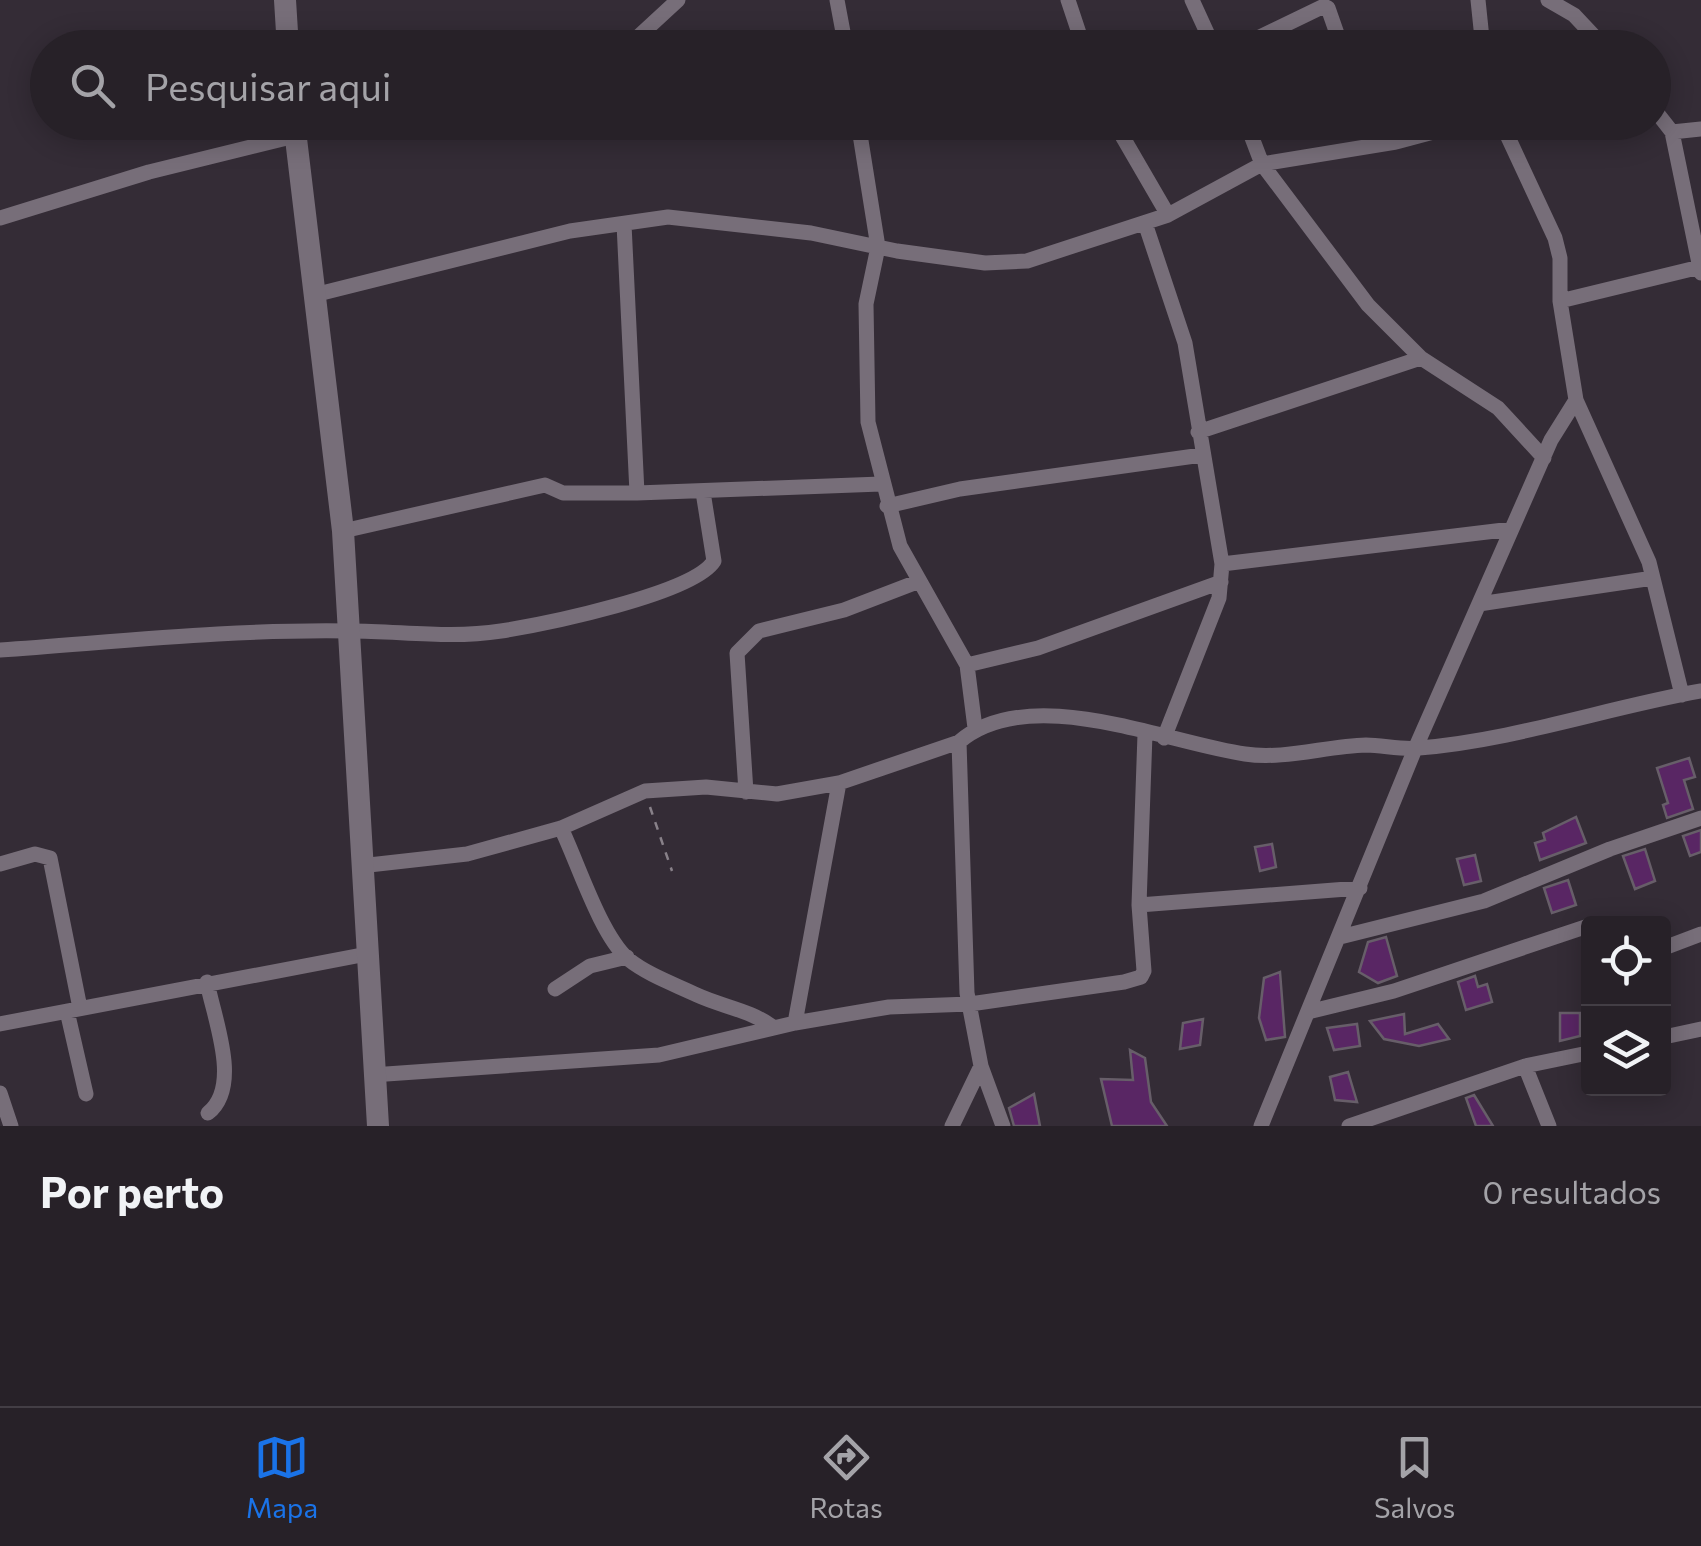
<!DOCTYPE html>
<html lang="pt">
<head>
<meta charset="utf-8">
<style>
  body { margin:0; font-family:Commissioner,sans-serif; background:#332e34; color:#f1f3f6 }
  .controls { position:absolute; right:30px; bottom:30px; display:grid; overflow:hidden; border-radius:10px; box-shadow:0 5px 25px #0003 }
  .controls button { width:90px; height:90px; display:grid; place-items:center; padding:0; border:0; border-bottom:2px solid #433e45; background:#272128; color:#f1f3f6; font:50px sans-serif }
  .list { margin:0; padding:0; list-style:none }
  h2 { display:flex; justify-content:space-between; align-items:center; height:130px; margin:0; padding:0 40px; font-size:42px }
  h2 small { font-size:32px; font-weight:400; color:#a4a3a8 }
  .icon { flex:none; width:55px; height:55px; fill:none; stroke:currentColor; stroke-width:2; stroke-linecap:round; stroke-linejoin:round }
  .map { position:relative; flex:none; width:1701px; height:1126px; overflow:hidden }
  .search { position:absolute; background:#272128; box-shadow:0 5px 25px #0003; left:30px; right:30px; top:30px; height:110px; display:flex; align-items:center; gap:25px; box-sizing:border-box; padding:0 35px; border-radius:55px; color:#a4a3a8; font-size:38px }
  .sheet { height:280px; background:#272128 }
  nav { display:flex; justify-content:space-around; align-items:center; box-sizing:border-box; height:140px; border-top:2px solid #433e45; background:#272128; font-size:28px; color:#a4a3a8 }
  nav a { display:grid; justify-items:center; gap:5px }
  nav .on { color:#1a73e8 }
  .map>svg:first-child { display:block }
  .building { fill:#592664; stroke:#675e69; stroke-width:2.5 }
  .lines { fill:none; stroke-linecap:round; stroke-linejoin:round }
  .path { stroke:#888189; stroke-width:2.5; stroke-dasharray:8 8; stroke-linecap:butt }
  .street { stroke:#776e79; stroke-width:15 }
  .secondary { stroke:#776e79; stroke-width:22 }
</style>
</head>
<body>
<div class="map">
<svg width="1701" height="1126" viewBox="0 0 1701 1126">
  <rect width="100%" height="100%" fill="#342c36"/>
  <path class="building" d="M1689,758L1695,777L1684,780L1693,809L1667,818L1663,805L1668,803L1657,768Z
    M1576,817L1586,843L1540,860L1535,843L1545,840L1543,833Z
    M1701,830V852L1690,856L1683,836Z
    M1272,844L1276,867L1260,871L1255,847Z
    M1645,849L1655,881L1635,889L1623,856Z
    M1475,855L1481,881L1464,885L1457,859Z
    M1568,880L1576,905L1552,913L1544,888Z
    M1386,937L1397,976L1378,983L1359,972L1368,942Z
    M1280,972L1285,1037L1266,1040L1259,1018L1264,978Z
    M1475,976L1478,987L1487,984L1492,1002L1466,1010L1458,982Z
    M1560,1013H1580V1036L1560,1041Z
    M1404,1014L1405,1034L1438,1024L1449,1039L1419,1046L1384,1039L1370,1021Z
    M1203,1019L1200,1045L1180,1049L1183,1023Z
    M1357,1024L1360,1046L1334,1050L1327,1028Z
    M1130,1050L1145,1058L1151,1102L1167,1126H1112L1101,1079L1133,1080Z
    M1348,1072L1357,1102L1335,1100L1330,1077Z
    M1034,1094L1040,1126H1014L1009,1108Z
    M1474,1095L1493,1126H1476L1466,1098Z"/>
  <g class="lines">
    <path class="path" d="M650,807L672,871"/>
    <path class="street" d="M837,0L846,48
      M1068,0L1084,48
      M1192,0L1214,48
      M1478,0L1483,48
      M1548,0L1574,15L1605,48
      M626,48L678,0
      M1237,48L1324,6L1328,8L1342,48
      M1654,109L1672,132L1701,273
      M858,122L878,247L866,304L868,422L900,546L967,665L975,728
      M1114,122L1168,215
      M1246,122L1262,164L1368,305L1421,358L1498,408L1544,458
      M1384,122L1396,142
      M1501,122L1555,238L1560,258V301L1576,400L1649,562L1682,695
      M1672,132L1701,129
      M0,218L149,172L295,136
      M1145,223L1185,343L1222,564L1219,598L1164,738
      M624,224L637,493L881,484
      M314,295L570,231L668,217L811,233L897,251L985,263L1027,261L1168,215L1262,164L1396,142L1471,122
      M1560,301L1700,267
      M1198,432L1421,358
      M887,506L960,489L1202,455
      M343,531L545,485L563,493H637
      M1222,564L1512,529
      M1479,604L1653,578
      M0,650C116,642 233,629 350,631C401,631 450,639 501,631C545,624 693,594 714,561L703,492
      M967,665L1038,648L1221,582
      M959,742L967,993L981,1066L1003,1126
      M746,792L737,653L759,631L844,610L917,582
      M561,828C578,863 600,934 628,959C648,975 674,984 697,995C723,1007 751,1010 774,1028
      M0,864L35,854L50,858L80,1008
      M360,866L467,854L561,828L645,791L706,787L777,794L839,783L959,742C1029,682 1164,742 1245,754C1284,760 1326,746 1366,745C1383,745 1401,750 1419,748C1515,740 1606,708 1701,691
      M1139,905L1145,734
      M1340,937L1484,901L1610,849L1701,818
      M1664,948L1701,934
      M207,982C214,1019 242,1086 208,1113
      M555,989L590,966L627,957
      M67,1011L86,1094
      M1312,1011L1394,991L1594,924
      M795,1023L839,783
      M0,1024L367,954
      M1664,1037L1701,1029
      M1525,1066L1549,1126
      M372,1075L659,1055L795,1023L889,1007L970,1004L1124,982L1141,977L1144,971L1139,905L1360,888
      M0,1093L11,1126
      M952,1126L981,1066
      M1261,1126L1415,749L1551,440L1576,400
      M1349,1126L1525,1066L1588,1053"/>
    <path class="secondary" d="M285,0L288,48
      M294,122L343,531L378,1126"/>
  </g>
</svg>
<div class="controls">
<button><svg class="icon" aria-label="locate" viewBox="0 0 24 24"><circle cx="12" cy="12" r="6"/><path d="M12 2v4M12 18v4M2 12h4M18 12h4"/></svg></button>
<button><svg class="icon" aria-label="layers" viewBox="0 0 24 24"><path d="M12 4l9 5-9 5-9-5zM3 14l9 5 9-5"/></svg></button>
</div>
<div class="search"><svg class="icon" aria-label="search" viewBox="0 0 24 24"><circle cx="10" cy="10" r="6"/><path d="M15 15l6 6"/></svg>Pesquisar aqui</div>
</div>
<section class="sheet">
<h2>Por perto<small>0 resultados</small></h2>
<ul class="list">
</ul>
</section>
<nav>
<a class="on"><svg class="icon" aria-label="map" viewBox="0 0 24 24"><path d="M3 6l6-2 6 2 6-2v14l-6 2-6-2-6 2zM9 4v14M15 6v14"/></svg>Mapa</a>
<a><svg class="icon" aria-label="directions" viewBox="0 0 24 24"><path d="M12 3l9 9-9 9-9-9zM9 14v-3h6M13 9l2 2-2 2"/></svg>Rotas</a>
<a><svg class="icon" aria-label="saved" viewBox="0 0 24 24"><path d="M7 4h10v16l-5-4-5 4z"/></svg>Salvos</a>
</nav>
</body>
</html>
